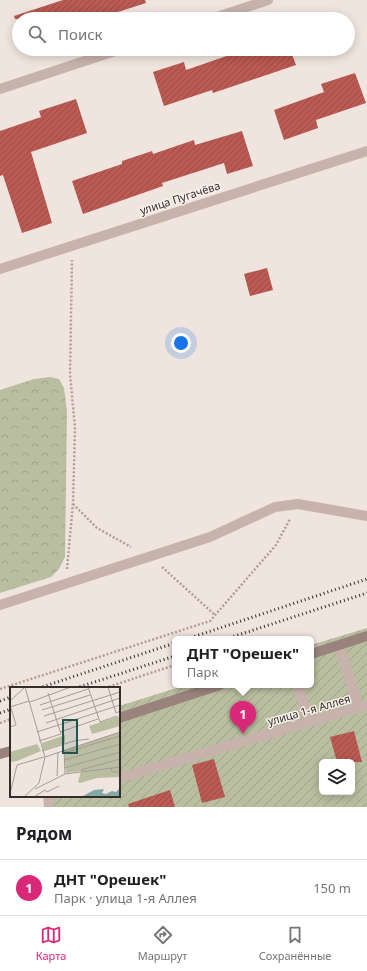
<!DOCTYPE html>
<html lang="ru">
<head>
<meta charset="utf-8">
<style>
  body { margin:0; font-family:"Noto Sans",sans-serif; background:#f2f2f2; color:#202124 }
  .controls { position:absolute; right:12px; bottom:12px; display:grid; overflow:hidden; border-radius:6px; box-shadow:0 2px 10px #0003 }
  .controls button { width:36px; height:36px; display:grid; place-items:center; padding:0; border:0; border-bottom:1px solid #e0e0e0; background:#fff; color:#202124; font:20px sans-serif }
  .you { position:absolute; left:181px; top:343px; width:14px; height:14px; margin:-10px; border:3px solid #fff; border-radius:50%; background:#1a73e8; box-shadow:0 0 0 6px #1a73e833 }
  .badge { display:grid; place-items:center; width:26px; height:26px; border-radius:50%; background:#db2777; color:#fff; font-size:13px; font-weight:700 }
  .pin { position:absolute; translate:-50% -33px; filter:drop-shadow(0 1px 2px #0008) }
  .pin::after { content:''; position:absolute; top:21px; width:14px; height:12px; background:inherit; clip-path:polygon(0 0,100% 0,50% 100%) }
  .popup { position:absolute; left:172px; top:636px; width:142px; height:52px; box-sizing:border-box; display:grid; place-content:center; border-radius:6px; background:#fff; filter:drop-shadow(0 1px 3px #0005); font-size:13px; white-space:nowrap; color:#757577 }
  .popup b { font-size:15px; color:#202124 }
  .popup::after { content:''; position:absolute; left:50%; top:100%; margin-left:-8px; border:8px solid transparent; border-top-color:#fff }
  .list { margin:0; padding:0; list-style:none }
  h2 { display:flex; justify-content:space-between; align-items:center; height:52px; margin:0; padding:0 16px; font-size:17px }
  h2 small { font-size:13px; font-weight:400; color:#757577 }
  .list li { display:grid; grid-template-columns:26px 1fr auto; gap:12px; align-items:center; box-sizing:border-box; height:56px; padding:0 16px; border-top:1px solid #e0e0e0 }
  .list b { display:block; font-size:15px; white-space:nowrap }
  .list p { margin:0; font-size:13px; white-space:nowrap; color:#757577 }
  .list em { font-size:13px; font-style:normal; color:#757577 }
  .icon { flex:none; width:22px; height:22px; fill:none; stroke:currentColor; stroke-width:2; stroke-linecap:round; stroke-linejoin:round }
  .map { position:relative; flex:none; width:367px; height:807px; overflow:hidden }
  .search { position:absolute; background:#fff; box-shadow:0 2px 10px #0003; left:12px; right:12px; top:12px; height:44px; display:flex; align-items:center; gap:10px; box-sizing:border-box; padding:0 14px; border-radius:22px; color:#757577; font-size:15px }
  .sheet { height:108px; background:#fff }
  nav { display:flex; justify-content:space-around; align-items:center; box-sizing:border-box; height:56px; border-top:1px solid #e0e0e0; background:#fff; font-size:11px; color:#757577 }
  nav a { display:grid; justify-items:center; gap:2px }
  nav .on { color:#db2777 }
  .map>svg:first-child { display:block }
  .forest { fill:url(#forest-crowns) }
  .garden { fill:url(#garden-furrows); fill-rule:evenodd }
  .building { fill:url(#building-hatch) }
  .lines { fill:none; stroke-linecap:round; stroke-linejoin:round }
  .path { stroke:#b39d96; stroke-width:2.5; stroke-dasharray:2 2; stroke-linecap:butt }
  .street { stroke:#c7b3ab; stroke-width:10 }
  .secondary { stroke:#9b837d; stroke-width:10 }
  .rail { stroke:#362c2a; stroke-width:3; stroke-dasharray:1 3; stroke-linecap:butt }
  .labels { text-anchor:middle; stroke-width:3; stroke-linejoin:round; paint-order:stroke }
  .street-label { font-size:11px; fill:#362c2a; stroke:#f8f0ea }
  .inset-road { fill:none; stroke:#a69b96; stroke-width:1 }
  .view { fill:#23544f; fill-opacity:0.15; stroke:#23544f; stroke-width:2 }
  .inset-edge { fill:none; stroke:#362c2a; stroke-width:2 }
</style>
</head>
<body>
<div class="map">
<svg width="367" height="807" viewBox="0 0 367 807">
  <defs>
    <pattern id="forest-crowns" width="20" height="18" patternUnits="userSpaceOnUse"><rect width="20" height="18" fill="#b9bea0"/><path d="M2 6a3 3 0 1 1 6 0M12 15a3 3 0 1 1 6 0" fill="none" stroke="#a0a38a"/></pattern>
    <pattern id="garden-furrows" width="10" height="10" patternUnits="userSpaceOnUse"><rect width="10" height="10" fill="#b9bea0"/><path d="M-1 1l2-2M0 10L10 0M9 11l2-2" fill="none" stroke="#a0a38a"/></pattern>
    <pattern id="building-hatch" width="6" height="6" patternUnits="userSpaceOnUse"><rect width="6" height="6" fill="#bb5a52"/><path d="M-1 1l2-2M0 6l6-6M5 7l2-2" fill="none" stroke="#994b44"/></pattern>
  </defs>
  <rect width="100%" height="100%" fill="#f0e5de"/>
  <path class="forest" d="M50,377L59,379L64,388L67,411L65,557L59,569L51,577L0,593V390L34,379Z"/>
  <path class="garden" d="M367,628V807H44L43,796H119V706L186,685H311V645ZM322,762H352V792H322Z"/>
  <path class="building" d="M63,0H145L146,3L96,19H15L14,16Z
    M247,49H290L296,65L213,93L212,90L164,106L153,72L184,62L186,70Z
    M355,73L366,103L316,120L318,128L284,140L274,110L324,92L321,84Z
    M76,99L87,133L31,152L52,223L22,233L3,175L0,176V131L41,117L39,111Z
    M242,131L253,166L227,174L224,163L162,183L163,186L83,214L72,181L122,164V161L152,151L153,154L194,140L195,145Z
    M267,268L273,290L250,296L244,274Z
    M354,731L362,762H337L330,737Z
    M214,759L225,797L202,803L192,765Z
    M170,790L175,807H129L128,804Z"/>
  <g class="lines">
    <path class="path" d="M73,504L97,528L131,547
      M162,567L215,615
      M67,569L73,503L75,428L70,374L72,260
      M105,688L175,665
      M0,689L210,621L276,545L290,519
      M0,723L11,719"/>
    <path class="street" d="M211,19L268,0
      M0,89L121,49
      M0,269L367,151
      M0,605L210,537L275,507L298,504L367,516
      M339,645L359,708
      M297,685L309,721
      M119,778L367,705
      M49,807V796"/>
    <path class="secondary" d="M311,654L367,636
      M119,718L220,685
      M0,754L11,751"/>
    <path class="rail" d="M187,639L367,579
      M226,639L367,593
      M39,688L175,643
      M76,688L175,656
      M0,701L11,697
      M0,713L11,709"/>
  </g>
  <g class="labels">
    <g class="street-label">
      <text transform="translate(180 198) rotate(-18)" y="4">улица Пугачёва</text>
      <text transform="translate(309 710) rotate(-16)" y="4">улица 1-я Аллея</text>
    </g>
  </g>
  <g transform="translate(10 687)">
    <rect width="110" height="110" fill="#f0e5de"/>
    <path d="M110,29V39L82,47L79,39ZM55,48V56L33,63L32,56ZM27,57L31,64L7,74L0,75V65Z" fill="#b9bea0"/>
    <path d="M110,45V90L87,91L70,96L68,95L71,84L56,86L54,63Z" fill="#b9bea0"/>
    <path d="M110,101V110H71L84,103L94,102L92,106L96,107L102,104L106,105Z" fill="#80aba6"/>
    <path class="inset-road" d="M15,0L35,70M78,0L90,35L107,29M98,0L106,26L110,24M0,14L15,0M20,15L61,0M30,18L78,2M0,20L19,14M32,23L80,8M34,29L110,5M36,36L110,11M0,40L6,38L1,21M27,45L110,18M50,45L88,32M29,54L51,47L38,6M32,64L64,54L79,52M35,70L110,45M54,73L110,57M54,81L110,65M101,81L102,85H110M71,83L110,72M55,87L54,63L57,65L110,49M47,89L48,65M25,102L55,87L110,80M0,107L7,78L34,70M14,110L29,96L35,70M24,110L35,103L37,105L49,99"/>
    <path class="view" d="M53,33H67V66H53Z"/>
    <rect width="110" height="110" class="inset-edge"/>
  </g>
</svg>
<div class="controls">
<button><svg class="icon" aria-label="layers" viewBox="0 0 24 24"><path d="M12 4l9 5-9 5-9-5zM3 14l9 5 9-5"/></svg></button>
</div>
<div class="you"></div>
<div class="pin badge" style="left:243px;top:734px">1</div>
<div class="popup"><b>ДНТ &quot;Орешек&quot;</b>Парк</div>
<div class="search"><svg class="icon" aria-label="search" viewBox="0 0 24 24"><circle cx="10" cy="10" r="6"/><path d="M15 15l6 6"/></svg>Поиск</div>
</div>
<section class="sheet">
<h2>Рядом<small></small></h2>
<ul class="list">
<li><span class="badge">1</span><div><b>ДНТ &quot;Орешек&quot;</b><p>Парк · улица 1-я Аллея</p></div><em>150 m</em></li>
</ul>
</section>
<nav>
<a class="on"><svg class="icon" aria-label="map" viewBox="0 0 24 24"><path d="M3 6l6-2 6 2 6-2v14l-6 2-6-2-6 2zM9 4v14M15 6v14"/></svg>Карта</a>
<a><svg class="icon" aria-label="directions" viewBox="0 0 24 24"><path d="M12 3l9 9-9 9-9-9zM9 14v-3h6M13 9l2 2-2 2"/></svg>Маршрут</a>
<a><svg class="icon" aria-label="saved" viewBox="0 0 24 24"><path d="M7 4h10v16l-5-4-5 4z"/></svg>Сохранённые</a>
</nav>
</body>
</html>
